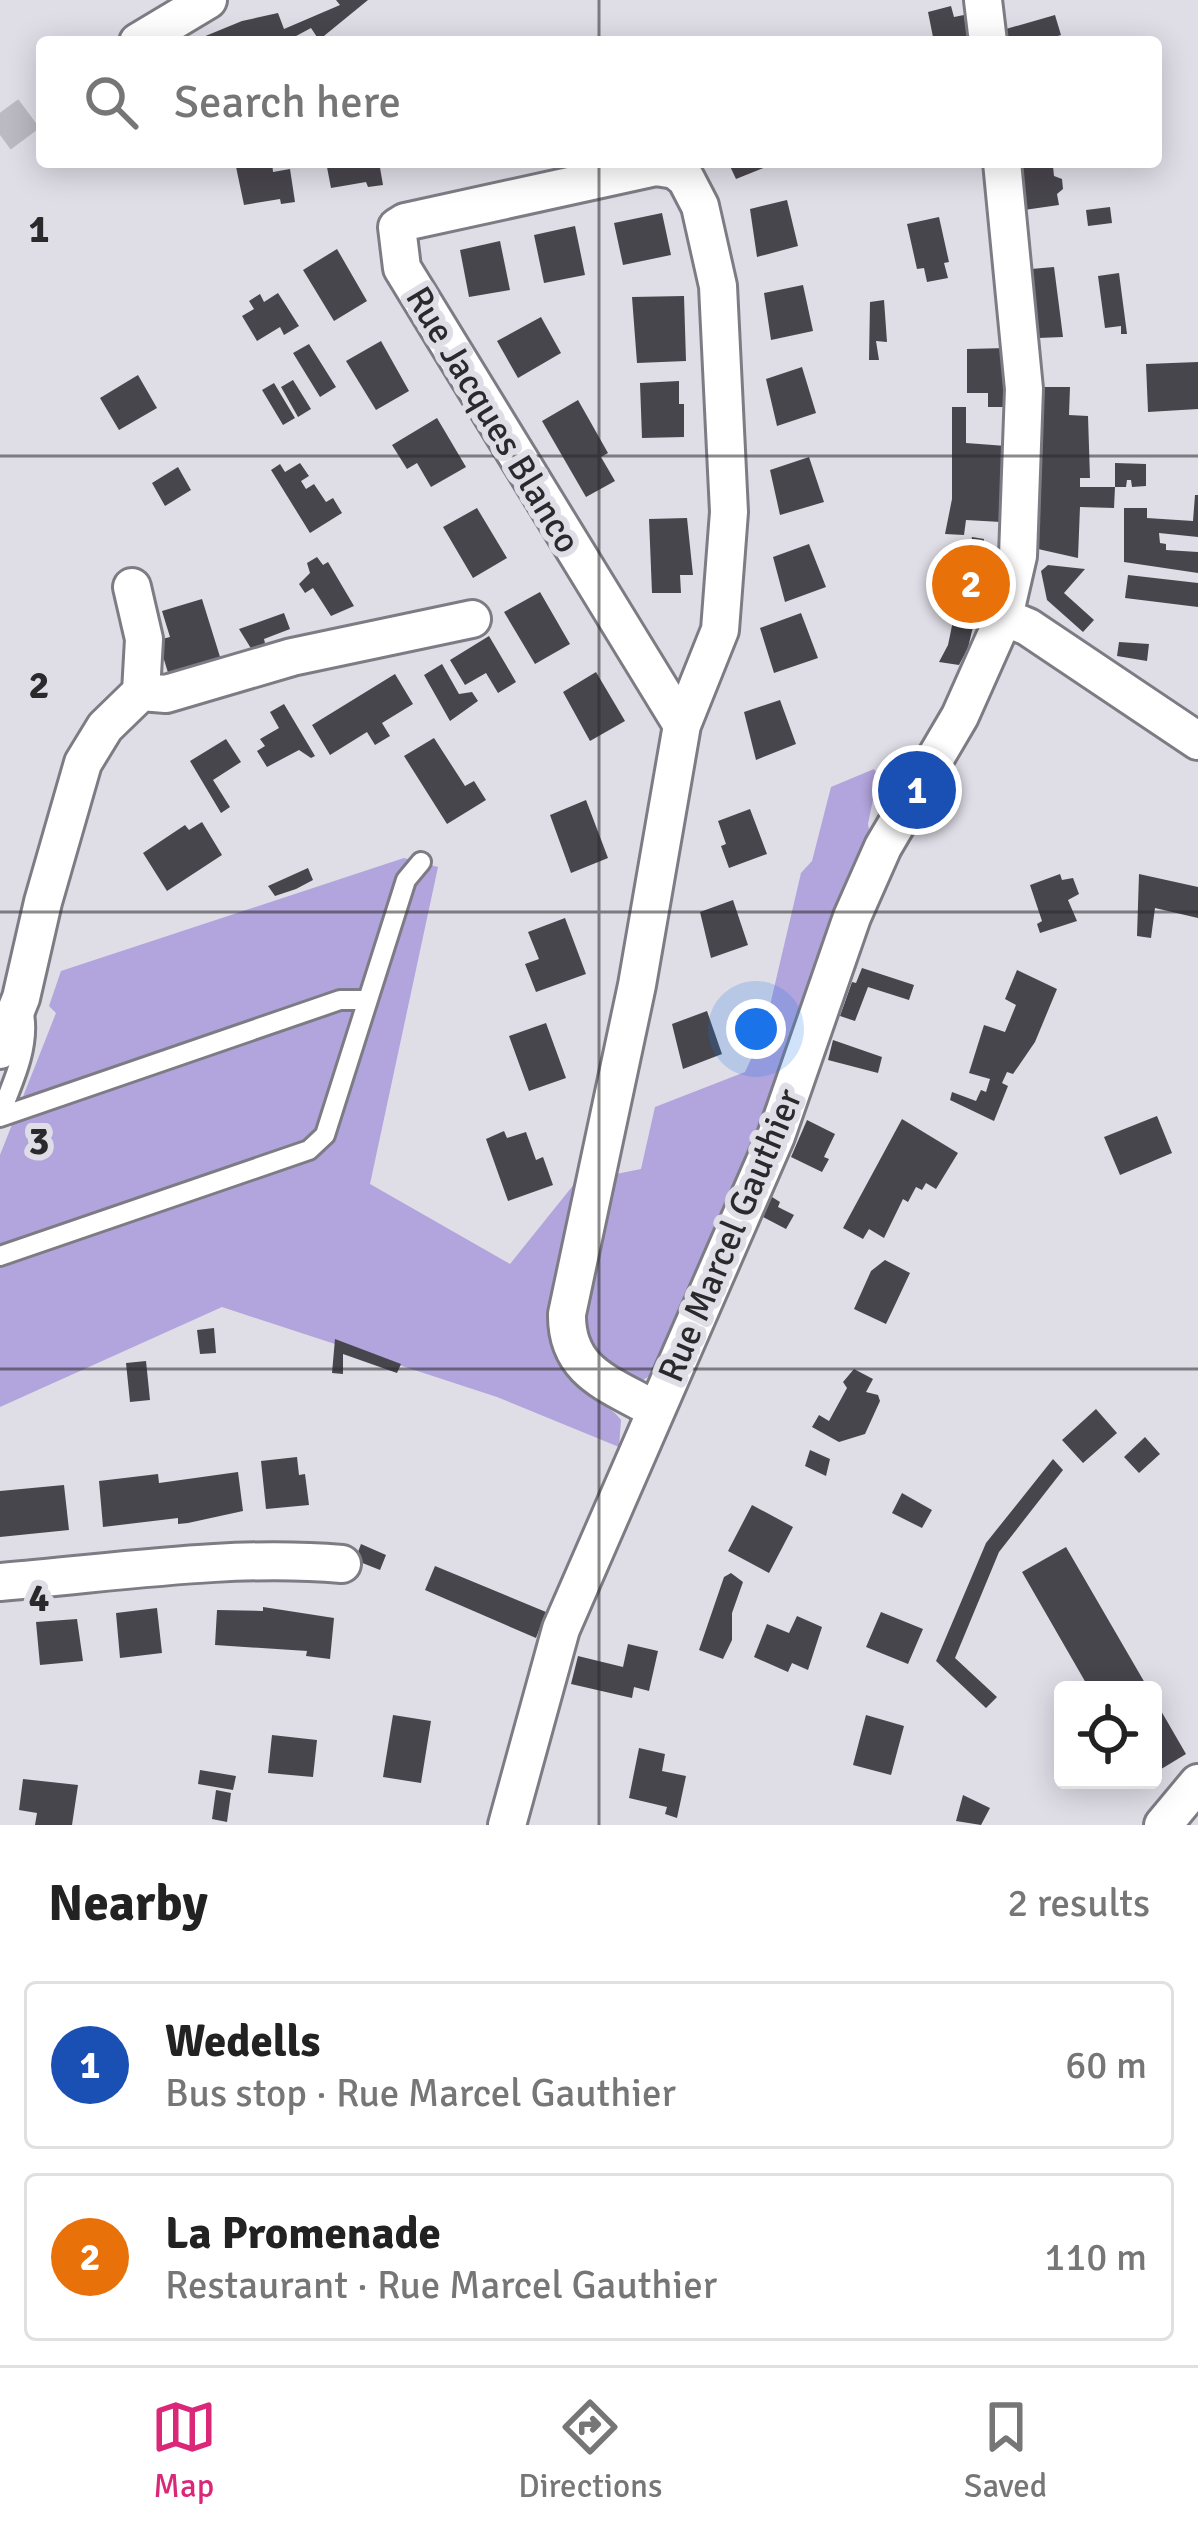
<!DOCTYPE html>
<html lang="en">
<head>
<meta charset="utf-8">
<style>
  body { margin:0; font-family:Signika,sans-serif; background:#f2f2f2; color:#222 }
  .controls { position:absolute; right:36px; bottom:36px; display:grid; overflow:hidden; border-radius:12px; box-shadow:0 6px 30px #0003 }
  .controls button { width:108px; height:108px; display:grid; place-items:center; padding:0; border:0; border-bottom:3px solid #e0e0e0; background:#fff; color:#222; font:60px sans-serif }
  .you { position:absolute; left:756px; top:1029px; width:42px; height:42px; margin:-30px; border:9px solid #fff; border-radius:50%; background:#1a73e8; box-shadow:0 0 0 18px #1a73e833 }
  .badge { display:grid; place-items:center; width:78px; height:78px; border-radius:50%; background:#db2777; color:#fff; font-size:39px; font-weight:700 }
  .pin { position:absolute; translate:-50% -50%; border:6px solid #fff; box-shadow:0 3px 12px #0006 }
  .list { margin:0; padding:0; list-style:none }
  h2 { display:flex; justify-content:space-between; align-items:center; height:156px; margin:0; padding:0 48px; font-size:51px }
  h2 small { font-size:39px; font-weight:400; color:#767676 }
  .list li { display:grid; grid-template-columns:78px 1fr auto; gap:36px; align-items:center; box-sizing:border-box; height:168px; margin:0 24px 24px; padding:0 24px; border:3px solid #e0e0e0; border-radius:12px }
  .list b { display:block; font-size:45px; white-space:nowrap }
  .list p { margin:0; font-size:39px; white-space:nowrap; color:#767676 }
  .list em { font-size:39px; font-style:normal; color:#767676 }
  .icon { flex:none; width:66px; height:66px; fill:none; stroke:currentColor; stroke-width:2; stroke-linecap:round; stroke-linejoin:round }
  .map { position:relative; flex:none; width:1198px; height:1825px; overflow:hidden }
  .search { position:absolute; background:#fff; box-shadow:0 6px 30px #0003; left:36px; right:36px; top:36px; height:132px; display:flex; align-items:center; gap:30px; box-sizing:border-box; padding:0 42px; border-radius:12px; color:#767676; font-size:45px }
  .sheet { height:540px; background:#fff }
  nav { display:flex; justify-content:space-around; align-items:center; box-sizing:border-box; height:168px; border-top:3px solid #e0e0e0; background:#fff; font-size:33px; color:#767676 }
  nav a { display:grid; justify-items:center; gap:6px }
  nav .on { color:#db2777 }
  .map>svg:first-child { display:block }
  .green { fill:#b2a4dc }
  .building { fill:#48464d }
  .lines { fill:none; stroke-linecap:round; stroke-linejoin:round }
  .minor-tunnel { stroke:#bbb9c1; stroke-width:36; stroke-dasharray:36 18; stroke-linecap:butt }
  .service-casing { stroke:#7d7c84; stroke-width:24 }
  .minor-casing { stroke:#7d7c84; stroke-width:42 }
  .service { stroke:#fff; stroke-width:18 }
  .minor { stroke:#fff; stroke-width:36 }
  .grid { fill:none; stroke:#2a292c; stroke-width:3; stroke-opacity:0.55 }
  .labels { text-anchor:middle; stroke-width:12; stroke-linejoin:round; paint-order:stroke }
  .street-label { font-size:36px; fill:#2a292c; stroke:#dfdde6 }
  .grid-label { font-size:39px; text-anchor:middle; font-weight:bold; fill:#2a292c; stroke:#dfdde6; stroke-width:12; stroke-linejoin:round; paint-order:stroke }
</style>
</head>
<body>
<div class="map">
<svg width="1198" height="1825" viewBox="0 0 1198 1825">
  <rect width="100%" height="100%" fill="#dfdde6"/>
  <path class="green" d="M874,769L878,775L868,824L871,839L762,1138L654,1373L640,1382C627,1376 609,1370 599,1358C567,1318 605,1221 616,1174L641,1169L655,1107L745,1072L764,1031L801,873L812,861L831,787Z
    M404,858L438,867L370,1184L510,1264L575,1183C564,1241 532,1326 570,1379C584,1398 608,1402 621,1420L619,1447L497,1397L222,1307L0,1407V1155L56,1013L49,1006L61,971Z"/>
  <path class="building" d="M336,0H368L319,40L311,28L285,42H206L203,37L242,21L278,13L284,29L340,5Z
    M951,6L954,17L964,15L968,42H934L928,12Z
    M1055,15L1061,35L1039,42H1000L999,31Z
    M235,162H272L273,172L290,169L295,202L281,204L280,199L244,205Z
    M326,162H379L383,185L368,187L366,182L331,188Z
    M728,162H778L736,179Z
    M1017,162H1062L1053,166L1054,176L1062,179L1063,189L1057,194L1059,205L1024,210Z
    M787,200L798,246L757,257L750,209Z
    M1110,207L1112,223L1088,226L1086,210Z
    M662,213L671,255L623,265L614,223Z
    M939,217L949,262L944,263L948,278L927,282L924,268L917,269L907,224Z
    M575,226L585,275L544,283L534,235Z
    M500,241L510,290L469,297L460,250Z
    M337,249L367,301L334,321L303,270Z
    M1054,267L1063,337L1038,338L1031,269Z
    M1119,273L1127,334H1121V326L1105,328L1098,276Z
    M803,285L813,331L771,340L764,293Z
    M278,293L299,326L284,335L280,327L257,341L242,316L254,309L249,301L260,294L264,302Z
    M684,296L686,361L637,363L632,297Z
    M884,300L887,342L876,341L879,360H869L870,302Z
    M541,317L561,353L518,378L497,341Z
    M381,341L409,391L376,410L346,361Z
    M309,344L336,387L320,397L293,353Z
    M1007,348L1008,407H988V393H967V349Z
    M1198,362V409L1148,412L1146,364Z
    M802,367L816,413L777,426L766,379Z
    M138,375L157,408L119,430L100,398Z
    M293,380L311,409L298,417L281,387Z
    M679,381V404H684V437L642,438L640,383Z
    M274,383L295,418L283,425L262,390Z
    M1039,387H1070L1069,415L1088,416L1090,478H1080V487H1115L1114,508L1080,507L1078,558L1038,549Z
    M578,400L608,453L601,457L615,481L586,497L542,421Z
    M952,407H966V443L1006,446L1001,522L966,520L964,535L945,534L952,499Z
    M437,418L466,467L431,487L417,463L407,469L392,445Z
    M809,457L824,502L780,515L770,470Z
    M300,463L309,476L301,481L306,489L314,484L326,502L333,498L342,513L310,533L271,470L280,464L285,472Z
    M1115,463L1146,464V486L1132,487L1131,480H1127L1126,487H1115Z
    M178,467L191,490L165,506L152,483Z
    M1195,495H1198V537L1159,533L1160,543L1166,544V550L1198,552V573L1124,562V508H1147V518L1193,521Z
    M477,508L507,558L473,578L443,527Z
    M687,518L693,575H680L681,593H652L649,519Z
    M972,537L984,539L983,548L991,550L968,648L959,665L939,662L948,645L954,616L946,615L947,605H941L947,574L965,578Z
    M809,544L826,587L785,602L773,557Z
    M317,557L323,565L328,562L354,606L331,616L313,588L305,593L299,584L310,573L307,563Z
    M1048,565L1085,569L1064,593L1094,620L1083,632L1047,600L1041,571Z
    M1128,575L1198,583V607L1125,598Z
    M540,592L570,644L535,664L504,612Z
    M202,599L221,660L169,676L158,640L170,637L162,611Z
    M284,613L290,629L264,639L265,643L252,650L239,629Z
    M801,613L818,658L774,673L760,628Z
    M489,636L516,682L498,693L486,673L465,685L450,660Z
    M1119,642L1149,644L1147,661L1117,656Z
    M442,664L459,694L472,692L478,701L450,721L424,675Z
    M596,672L625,721L590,741L563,692Z
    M395,674L413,704L382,723L390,736L375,745L367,732L330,755L312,725Z
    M780,700L796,744L756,760L744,712Z
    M284,704L315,756L311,758L299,750L267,767L257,751L265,746L260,739L279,728L270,712Z
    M434,738L465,786L474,781L486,800L447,824L404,756Z
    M226,739L241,762L213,780L230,807L221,813L190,761Z
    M586,800L608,858L571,873L550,815Z
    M750,809L767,854L729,868L721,846L726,844L718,821Z
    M202,822L222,855L167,891L143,853L185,825L189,830Z
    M308,868L313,880L296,889L275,896L268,886Z
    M1060,874L1062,880L1073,878L1079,894L1068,900L1077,921L1040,933L1037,924L1042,921L1030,885Z
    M1139,874L1198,887V918L1155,908L1151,938L1137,936Z
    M733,900L748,945L711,958L700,912Z
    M565,918L586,974L536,992L525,964L539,959L528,932Z
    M862,968L914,985L909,1000L868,987L855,1021L840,1016L852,982L856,983Z
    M1017,970L1057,989L1035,1042L1013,1074L1007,1072L1002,1083L1008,1086L994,1121L950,1100L952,1092L976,1101L981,1090L986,1092L990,1079L969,1073L984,1025L1005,1032L1016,1005L1005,999Z
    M707,1011L722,1054L683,1069L672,1024Z
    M546,1023L566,1078L529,1091L509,1036Z
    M833,1040L882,1057L878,1073L828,1060Z
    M1157,1116L1172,1153L1120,1175L1104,1137Z
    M902,1119L958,1153L936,1189L926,1183L922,1190L916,1187L908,1202L903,1199L884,1238L869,1229L863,1239L843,1228Z
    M807,1120L835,1134L824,1157L829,1159L822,1172L791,1157Z
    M504,1131L507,1138L526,1132L536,1160L543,1157L553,1185L508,1201L486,1139Z
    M772,1197L780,1202L778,1207L794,1215L786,1229L763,1217Z
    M885,1260L910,1273L886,1324L854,1309L871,1271Z
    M214,1328L216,1353L200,1354L197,1330Z
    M335,1339L401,1364L397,1373L343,1354V1374L332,1373Z
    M146,1361L150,1400L130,1402L126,1363Z
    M854,1369L873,1379L866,1392L878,1395L880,1401L865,1434L839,1442L812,1427L819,1415L829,1421L847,1388L843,1382Z
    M1096,1409L1117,1433L1083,1463L1062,1440Z
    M1145,1437L1160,1454L1139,1473L1124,1457Z
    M810,1450L830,1459L826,1476L805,1466Z
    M297,1457L299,1475L305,1474L309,1505L266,1509L261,1461Z
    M1053,1459L1063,1470L999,1552L955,1658L997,1697L986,1708L936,1661L986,1543Z
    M238,1472L243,1511L188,1523L178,1524V1518L103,1527L99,1481L158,1474L159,1483Z
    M64,1485L69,1530L0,1537V1491Z
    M902,1493L932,1510L922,1528L892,1513Z
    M752,1505L793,1527L769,1573L728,1551Z
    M361,1544L386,1555L380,1570L355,1560Z
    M1066,1547L1149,1690H1090L1022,1572Z
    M435,1566L546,1612L536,1638L425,1590Z
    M731,1573L743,1582L732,1613V1640L723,1659L699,1650L724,1577Z
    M263,1607L334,1618L330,1659L306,1656L307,1651L215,1645L217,1610L263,1611Z
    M157,1608L162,1653L120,1658L116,1613Z
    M881,1612L923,1629L908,1664L866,1647Z
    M797,1616L822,1627L808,1670L792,1663L788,1672L754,1657L767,1624L789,1633Z
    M77,1619L83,1661L40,1665L36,1622Z
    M628,1644L658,1651L649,1691L634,1687L632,1698L571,1684L578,1656L623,1667Z
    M1153,1697L1186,1754L1153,1774Z
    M393,1715L431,1721L421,1783L383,1777Z
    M866,1715L904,1726L891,1775L853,1765Z
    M272,1735L317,1740L313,1777L268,1773Z
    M639,1748L665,1754L662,1771L686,1776L677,1818L665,1814L667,1807L629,1798Z
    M200,1770L236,1776L233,1790L198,1784Z
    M23,1779L78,1785L72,1825H35L37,1813L19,1810Z
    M216,1790L231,1793L227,1822L212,1819Z
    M963,1795L990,1808L981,1825L956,1821Z"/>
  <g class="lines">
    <path class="minor-tunnel" d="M0,135L42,104"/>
    <g class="service-casing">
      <path id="service" d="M0,1115C12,1084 30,1048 24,1014
        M0,1117L340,1000H368
        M0,1256L309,1150L325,1135L406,880L421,862"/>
    </g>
    <g class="minor-casing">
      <path id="minor" d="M983,0L988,42
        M138,42L208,0
        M1004,617L1028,627L1198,741
        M141,692L166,694L292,657L472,619
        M0,1050L21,998L43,902L83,763L105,727L141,692L144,639L132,587
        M655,1410C611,1384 566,1373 567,1314L637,985L682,725L720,630L729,512L718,286L700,206L686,179L675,170L656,167L405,222L397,227L402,268L682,725
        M0,1582C113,1573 229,1554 342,1564
        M507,1825L561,1629L776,1136L852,917L883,847L960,716L1004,617L1018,556L1024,389L1002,162
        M1163,1825L1198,1783"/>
    </g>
    <use href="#service" class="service"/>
    <use href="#minor" class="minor"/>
  </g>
  <path class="grid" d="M599,0V42M599,162V1825M0,456H1198M0,912H1198M0,1369H1198"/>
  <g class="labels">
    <g class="street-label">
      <text transform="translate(494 419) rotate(59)" y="13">Rue Jacques Blanco</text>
      <text transform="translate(729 1235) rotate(-67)" y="13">Rue Marcel Gauthier</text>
    </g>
  </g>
  <g class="grid-label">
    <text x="39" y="242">1</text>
    <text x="39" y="698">2</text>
    <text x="39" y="1154">3</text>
    <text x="39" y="1611">4</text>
  </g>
</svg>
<div class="controls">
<button><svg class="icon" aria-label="locate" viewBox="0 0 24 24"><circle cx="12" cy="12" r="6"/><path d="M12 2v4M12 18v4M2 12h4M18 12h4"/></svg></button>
</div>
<div class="you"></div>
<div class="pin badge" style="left:917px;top:790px;background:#1a4fb4">1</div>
<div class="pin badge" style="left:971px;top:584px;background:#e8710a">2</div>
<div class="search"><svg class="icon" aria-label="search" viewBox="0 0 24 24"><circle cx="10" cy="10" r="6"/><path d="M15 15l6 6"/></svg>Search here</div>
</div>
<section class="sheet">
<h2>Nearby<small>2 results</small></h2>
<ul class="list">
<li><span class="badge" style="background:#1a4fb4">1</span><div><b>Wedells</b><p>Bus stop · Rue Marcel Gauthier</p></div><em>60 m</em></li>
<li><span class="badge" style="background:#e8710a">2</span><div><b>La Promenade</b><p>Restaurant · Rue Marcel Gauthier</p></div><em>110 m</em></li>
</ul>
</section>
<nav>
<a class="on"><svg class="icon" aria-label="map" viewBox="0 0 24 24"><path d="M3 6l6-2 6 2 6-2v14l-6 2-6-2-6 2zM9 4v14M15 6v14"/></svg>Map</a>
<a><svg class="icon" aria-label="directions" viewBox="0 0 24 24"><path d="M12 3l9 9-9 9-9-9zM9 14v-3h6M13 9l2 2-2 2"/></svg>Directions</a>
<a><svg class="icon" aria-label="saved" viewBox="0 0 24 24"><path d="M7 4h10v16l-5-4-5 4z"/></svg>Saved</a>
</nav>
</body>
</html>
